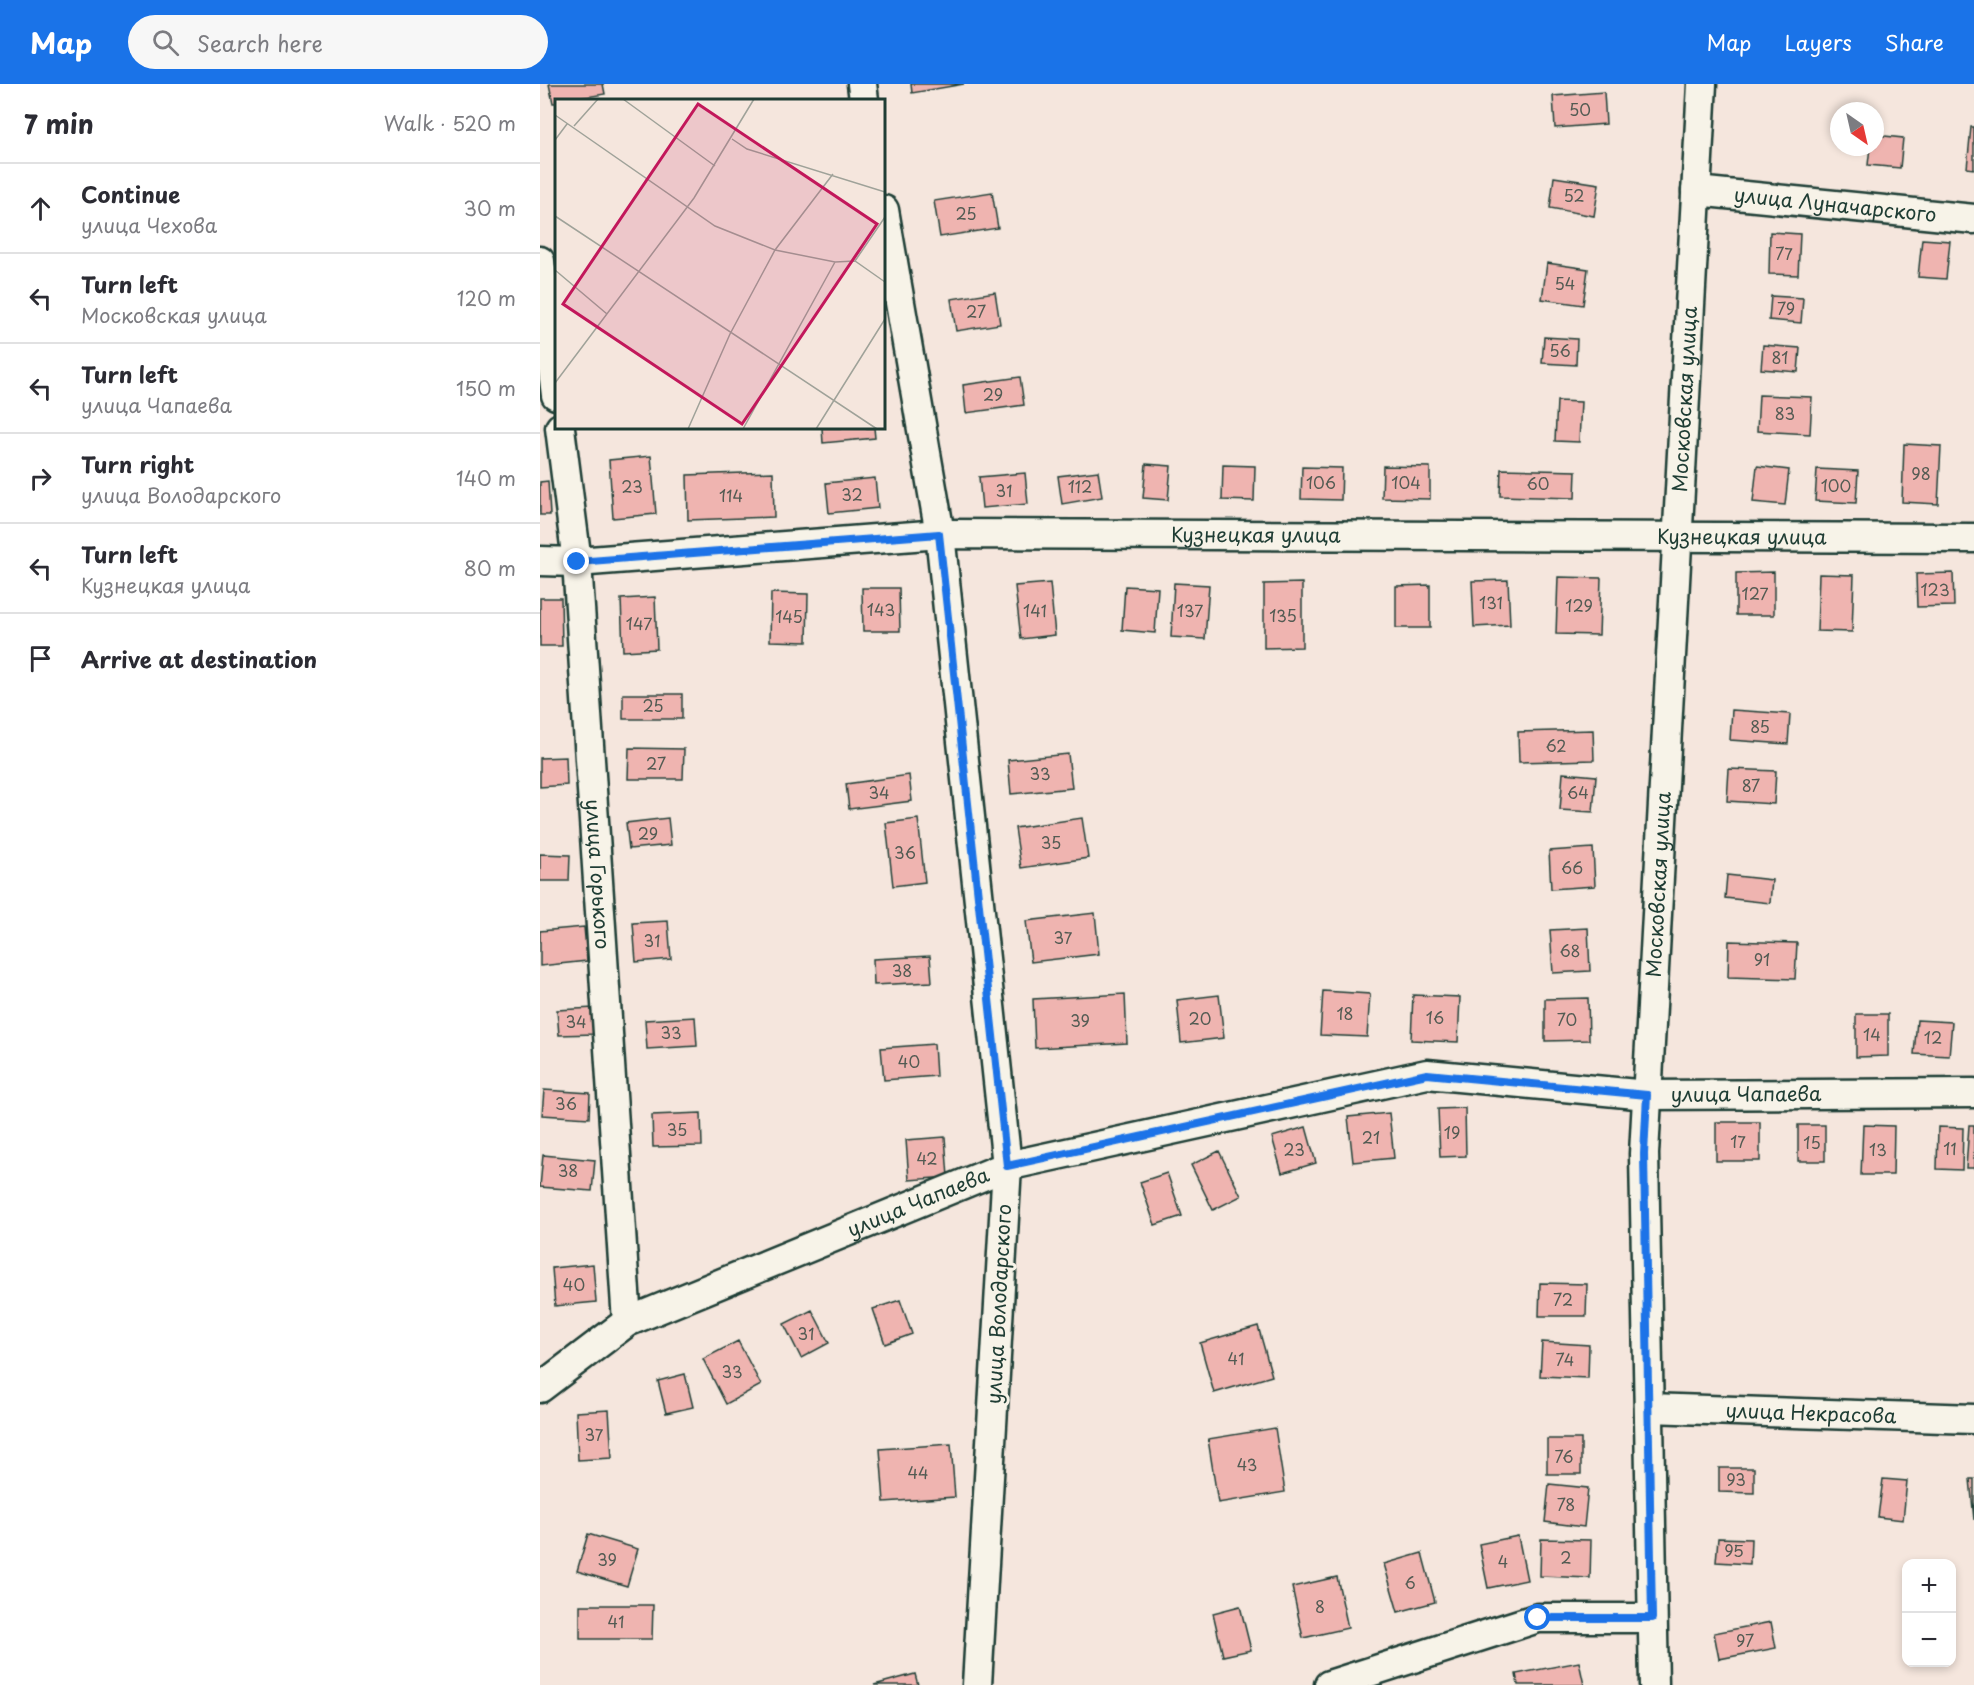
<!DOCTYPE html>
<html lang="en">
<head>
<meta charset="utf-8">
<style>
  body { margin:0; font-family:"Playpen Sans",sans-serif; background:#f7f7f7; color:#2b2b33 }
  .controls { position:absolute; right:18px; bottom:18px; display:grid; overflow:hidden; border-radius:12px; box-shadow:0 3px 9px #0003 }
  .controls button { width:54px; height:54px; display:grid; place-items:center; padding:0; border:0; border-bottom:2px solid #e1e1e2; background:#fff; color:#2b2b33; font:30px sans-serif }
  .compass { position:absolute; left:1290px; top:18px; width:54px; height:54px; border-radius:50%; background:#fff; box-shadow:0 3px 9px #0003; rotate:146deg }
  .stop { position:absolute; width:18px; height:18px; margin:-14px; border:4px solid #1a73e8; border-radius:50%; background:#fff }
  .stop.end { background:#1a73e8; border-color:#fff; box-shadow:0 2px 6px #0008 }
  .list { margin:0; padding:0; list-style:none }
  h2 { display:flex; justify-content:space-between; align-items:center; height:78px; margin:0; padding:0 24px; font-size:26px }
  h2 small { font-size:20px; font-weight:400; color:#7c7c81 }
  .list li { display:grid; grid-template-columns:39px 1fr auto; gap:18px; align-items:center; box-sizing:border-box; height:90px; padding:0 24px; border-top:2px solid #e1e1e2 }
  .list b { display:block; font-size:22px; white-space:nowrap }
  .list p { margin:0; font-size:20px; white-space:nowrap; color:#7c7c81 }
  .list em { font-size:20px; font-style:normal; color:#7c7c81 }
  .icon { flex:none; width:33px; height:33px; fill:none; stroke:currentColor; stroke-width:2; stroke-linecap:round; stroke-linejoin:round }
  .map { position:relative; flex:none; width:1434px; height:1601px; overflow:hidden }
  header { display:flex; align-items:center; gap:36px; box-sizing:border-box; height:84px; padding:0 30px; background:#1a73e8; color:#fff }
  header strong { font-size:28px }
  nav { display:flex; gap:33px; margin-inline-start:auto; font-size:21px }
  .search { width:420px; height:54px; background:#f7f7f7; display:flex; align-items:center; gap:15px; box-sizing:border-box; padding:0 21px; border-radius:33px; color:#7c7c81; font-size:22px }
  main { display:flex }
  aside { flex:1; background:#fff }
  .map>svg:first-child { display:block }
  .building { fill:#efb4b0; stroke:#1f3d34; stroke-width:1.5 }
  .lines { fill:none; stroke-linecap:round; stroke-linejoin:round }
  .street-casing { stroke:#1f3d34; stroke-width:33 }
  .street { stroke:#f7f3e8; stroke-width:28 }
  .route { stroke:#1a73e8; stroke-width:8 }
  .labels { text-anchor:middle; stroke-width:6; stroke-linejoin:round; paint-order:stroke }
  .number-label { font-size:16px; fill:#535b53 }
  .street-label { font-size:20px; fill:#1f3d34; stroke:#f7f3e8 }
  .inset-road { fill:none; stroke:#9fa299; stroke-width:1.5 }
  .view { fill:#c2185b; fill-opacity:0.15; stroke:#c2185b; stroke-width:3 }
  .inset-edge { fill:none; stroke:#1f3d34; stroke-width:3 }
</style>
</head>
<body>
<header>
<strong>Map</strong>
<div class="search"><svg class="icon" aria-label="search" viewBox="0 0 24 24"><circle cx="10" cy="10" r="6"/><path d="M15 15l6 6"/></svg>Search here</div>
<nav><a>Map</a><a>Layers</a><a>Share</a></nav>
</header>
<main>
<aside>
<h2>7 min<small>Walk · 520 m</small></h2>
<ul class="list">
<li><svg class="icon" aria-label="ahead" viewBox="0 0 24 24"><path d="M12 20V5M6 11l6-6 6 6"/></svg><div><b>Continue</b><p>улица Чехова</p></div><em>30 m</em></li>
<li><svg class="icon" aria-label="left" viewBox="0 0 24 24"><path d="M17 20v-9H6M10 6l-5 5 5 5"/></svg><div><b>Turn left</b><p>Московская улица</p></div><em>120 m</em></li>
<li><svg class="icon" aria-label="left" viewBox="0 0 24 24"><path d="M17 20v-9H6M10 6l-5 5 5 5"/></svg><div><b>Turn left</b><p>улица Чапаева</p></div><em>150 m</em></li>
<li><svg class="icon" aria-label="right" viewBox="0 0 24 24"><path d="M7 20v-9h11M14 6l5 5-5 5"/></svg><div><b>Turn right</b><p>улица Володарского</p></div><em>140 m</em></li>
<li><svg class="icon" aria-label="left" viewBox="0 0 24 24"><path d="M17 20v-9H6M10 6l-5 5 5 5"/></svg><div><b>Turn left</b><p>Кузнецкая улица</p></div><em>80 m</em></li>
<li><svg class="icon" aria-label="arrive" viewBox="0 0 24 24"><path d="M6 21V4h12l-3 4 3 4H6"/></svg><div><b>Arrive at destination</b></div></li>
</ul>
</aside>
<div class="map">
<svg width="1434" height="1601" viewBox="0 0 1434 1601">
  <rect width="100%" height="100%" fill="#f5e6dd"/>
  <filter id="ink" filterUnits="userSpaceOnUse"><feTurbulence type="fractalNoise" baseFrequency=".0167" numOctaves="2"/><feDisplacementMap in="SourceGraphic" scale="12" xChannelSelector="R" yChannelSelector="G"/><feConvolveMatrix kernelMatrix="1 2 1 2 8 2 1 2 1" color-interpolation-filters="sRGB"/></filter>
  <g filter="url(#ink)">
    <path class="building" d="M9,0H63L65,10L28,16H16V19H13Z
      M371,0H424L372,9Z
      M1064,8L1066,40L1015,44L1013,12Z
      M1431,43H1434V85L1427,84Z
      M1335,51L1363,54L1360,84L1328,81L1330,63H1335Z
      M1014,93L1059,100L1054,132L1010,124Z
      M452,108L458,144L400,153L394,117Z
      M1230,148L1260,150L1258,191L1229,190Z
      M1382,155L1410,157L1406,195L1378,193Z
      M1007,179L1048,185L1043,221L1002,215Z
      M455,208L460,240L416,247L411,215Z
      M1231,212L1263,214L1261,239L1229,236Z
      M1004,253L1037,255L1036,281L1002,279Z
      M1223,261L1260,264L1258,288L1221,285Z
      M480,293L484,321L426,329L423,301Z
      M1219,311L1272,313L1270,350L1217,347Z
      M1017,317L1041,318L1039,358L1015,357Z
      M282,344H334L335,354L283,359Z
      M1364,360L1401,362L1398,420L1362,418Z
      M111,372L116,430L73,434L69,376Z
      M606,380L631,382L628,416L603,414Z
      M683,381L715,382L714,417L682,416Z
      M843,382L890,383V415L842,414Z
      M1217,382L1249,386L1245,421L1213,418Z
      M762,383L802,384L801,416L761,415Z
      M961,385L1036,387L1035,414L960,412Z
      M1277,385L1318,387L1316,419L1275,417Z
      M558,387L562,413L522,420L518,392Z
      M233,388L234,433L148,436L147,391Z
      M485,389L488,420L442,424L439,393Z
      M335,394L338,424L289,429L286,399Z
      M8,397L10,431H0V398Z
      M1234,488V531H1196V489Z
      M1413,489L1414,522L1377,523L1376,490Z
      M1279,490L1314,491L1312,548L1277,547Z
      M1018,493L1061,494L1059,551L1016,550Z
      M968,496L970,541L934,543L932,497Z
      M510,499L515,551L481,555L475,502Z
      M634,499L669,501L665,555L631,553Z
      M762,499V563L724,564V500Z
      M890,501V544H856V502Z
      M585,502L618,504L615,549L582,546Z
      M322,504H359L360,547H323Z
      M231,509L268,510L267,558L230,557Z
      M115,513L117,565L83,567L81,515Z
      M0,514H21L22,562H0Z
      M83,610H142V635H83Z
      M1192,626L1250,630L1248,660L1190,656Z
      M1053,646L1054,676L979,678L978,648Z
      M89,664L144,665L143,695H88Z
      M528,670L532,704L471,710L468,676Z
      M26,673L27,701L0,703V674Z
      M1189,685L1236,687L1234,720L1187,717Z
      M1023,689L1056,692L1053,728L1020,726Z
      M369,691L372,717L309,725L306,700Z
      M128,734L131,761L89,765L86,739Z
      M542,734L548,774L481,784L475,744Z
      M378,735L385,798L353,802L346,739Z
      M1053,764L1055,802L1011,805L1009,767Z
      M0,770L30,771L29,797H0Z
      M1187,791L1232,796L1230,819L1185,814Z
      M555,829L559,870L491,878L486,837Z
      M128,837L131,875L96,878L93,839Z
      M44,843L47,877L0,882V847Z
      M1048,844L1050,887L1013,889L1010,846Z
      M1189,857L1257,859L1255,895L1188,893Z
      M390,872L392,898L334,901L333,875Z
      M783,907L830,910L827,953L780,951Z
      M585,910L587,959L495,964L493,915Z
      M679,911L684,954L641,959L637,916Z
      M873,911L920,913L918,958L871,956Z
      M1048,914L1049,956L1005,957V915Z
      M54,924L55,950L19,951L17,926Z
      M1316,930H1348V972L1316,973Z
      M155,933L157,962L107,965L105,936Z
      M1377,936L1412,938L1409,972L1374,970Z
      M394,960L396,992L344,996L341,964Z
      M4,1006L50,1009L49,1034L2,1031Z
      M925,1024L926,1072L900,1073L898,1025Z
      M161,1029L162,1062L113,1063L112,1031Z
      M849,1029L854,1074L813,1078L808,1033Z
      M1176,1038H1220V1077H1176Z
      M1258,1041H1285V1077H1258Z
      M1323,1041L1354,1042L1353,1091H1321Z
      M1429,1041H1434V1084H1426Z
      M766,1043L776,1079L742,1089L732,1053Z
      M1398,1043L1423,1044L1422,1086L1397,1085Z
      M405,1053L408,1093L369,1096L366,1056Z
      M679,1067L701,1112L673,1126L651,1081Z
      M3,1071L55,1076L52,1107L0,1103Z
      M627,1089L642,1132L615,1141L600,1098Z
      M53,1180L56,1218L15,1222L12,1184Z
      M1000,1199L1047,1200L1046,1232H999Z
      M360,1216L372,1250L345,1260L333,1225Z
      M272,1226L289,1259L261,1274L244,1240Z
      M718,1242L732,1292L674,1309L660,1259Z
      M198,1257L221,1301L186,1320L163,1275Z
      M1002,1258L1049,1261L1048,1294L1000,1292Z
      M145,1290L153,1323L126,1329L118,1297Z
      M69,1326L72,1374L38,1376L36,1328Z
      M735,1344L745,1408L678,1419L668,1355Z
      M1007,1355H1041V1390H1007Z
      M411,1360L415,1413L344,1418L340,1365Z
      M1179,1384H1214V1409L1179,1408Z
      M1343,1395L1367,1397L1363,1436L1338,1433Z
      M1430,1395H1434V1436Z
      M1009,1400L1048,1404L1044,1443L1005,1438Z
      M48,1450L98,1465L87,1502L37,1487Z
      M978,1452L987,1496L948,1504L939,1460Z
      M1178,1454L1211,1455L1210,1480L1176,1478Z
      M1001,1455L1051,1456L1050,1494L1000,1492Z
      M882,1469L895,1518L858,1528L844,1480Z
      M797,1493L808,1544L763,1554L752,1503Z
      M40,1521H113L112,1555H40Z
      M700,1522L711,1566L683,1572L673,1529Z
      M1231,1538L1236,1564L1179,1575L1174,1549Z
      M1039,1578L1044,1601H978L976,1590Z
      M375,1590L378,1601H334Z"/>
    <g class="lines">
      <g class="street-casing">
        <g id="street">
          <path d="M322,0L324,16"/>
          <path id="s1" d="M1156,107L1434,135"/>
          <path d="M344,126L400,450L467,1082L437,1601"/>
          <path d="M0,177L16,311"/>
          <path id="s2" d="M20,344L37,478L87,1238"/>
          <path id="s3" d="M0,477L37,478L400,450L1434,454"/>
          <path id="s4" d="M0,1304L87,1238L467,1082L887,990L1107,1011L1434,1009"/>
          <path id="s5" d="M1109,1324L1434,1335"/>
          <path d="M789,1601L998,1534H1112"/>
          <path id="s6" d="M1114,1601L1104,1070L1162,0"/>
        </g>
      </g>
      <use href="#street" class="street"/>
    </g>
  </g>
  <g class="lines" filter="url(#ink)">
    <path class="route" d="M37,478L399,450L467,1082L887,990L1107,1011L1104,1070L1112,1534H998"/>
  </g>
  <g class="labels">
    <g class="number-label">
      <text x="1040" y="32">50</text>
      <text x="1034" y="118">52</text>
      <text x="426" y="136">25</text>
      <text x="1244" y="176">77</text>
      <text x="1025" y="206">54</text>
      <text x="1246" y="231">79</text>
      <text x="436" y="234">27</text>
      <text x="1020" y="273">56</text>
      <text x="1240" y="280">81</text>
      <text x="453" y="317">29</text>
      <text x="1245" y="336">83</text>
      <text x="1381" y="396">98</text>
      <text x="781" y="405">106</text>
      <text x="866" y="405">104</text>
      <text x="998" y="406">60</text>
      <text x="1296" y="408">100</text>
      <text x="92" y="409">23</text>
      <text x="540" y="409">112</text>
      <text x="464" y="413">31</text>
      <text x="312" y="417">32</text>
      <text x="191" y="418">114</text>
      <text x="1395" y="512">123</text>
      <text x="1215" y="516">127</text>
      <text x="951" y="525">131</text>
      <text x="1039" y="528">129</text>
      <text x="341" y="532">143</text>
      <text x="495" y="533">141</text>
      <text x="650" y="533">137</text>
      <text x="743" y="538">135</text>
      <text x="249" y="539">145</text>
      <text x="99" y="546">147</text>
      <text x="113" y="628">25</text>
      <text x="1220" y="649">85</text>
      <text x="1016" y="668">62</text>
      <text x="116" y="686">27</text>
      <text x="500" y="696">33</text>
      <text x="1211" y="708">87</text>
      <text x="339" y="715">34</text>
      <text x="1038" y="715">64</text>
      <text x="108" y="756">29</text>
      <text x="511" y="765">35</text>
      <text x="365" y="775">36</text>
      <text x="1032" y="790">66</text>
      <text x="523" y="860">37</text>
      <text x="112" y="863">31</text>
      <text x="1030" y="873">68</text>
      <text x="1222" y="882">91</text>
      <text x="362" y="893">38</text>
      <text x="805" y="936">18</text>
      <text x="895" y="940">16</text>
      <text x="660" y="941">20</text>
      <text x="1027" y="942">70</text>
      <text x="540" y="943">39</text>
      <text x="36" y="944">34</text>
      <text x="131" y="955">33</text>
      <text x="1332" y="957">14</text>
      <text x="1393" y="960">12</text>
      <text x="369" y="984">40</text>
      <text x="26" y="1026">36</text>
      <text x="137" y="1052">35</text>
      <text x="912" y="1055">19</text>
      <text x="831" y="1060">21</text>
      <text x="1198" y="1064">17</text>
      <text x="1272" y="1065">15</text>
      <text x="1410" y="1071">11</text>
      <text x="754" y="1072">23</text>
      <text x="1338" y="1072">13</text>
      <text x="387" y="1081">42</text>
      <text x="28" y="1093">38</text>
      <text x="34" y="1207">40</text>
      <text x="1023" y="1222">72</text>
      <text x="266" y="1256">31</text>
      <text x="696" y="1281">41</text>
      <text x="1025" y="1282">74</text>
      <text x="192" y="1294">33</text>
      <text x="54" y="1357">37</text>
      <text x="1024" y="1379">76</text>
      <text x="707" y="1387">43</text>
      <text x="378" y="1395">44</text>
      <text x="1196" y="1402">93</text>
      <text x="1026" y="1427">78</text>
      <text x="1194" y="1473">95</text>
      <text x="1026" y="1480">2</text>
      <text x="67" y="1482">39</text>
      <text x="963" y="1484">4</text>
      <text x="870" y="1505">6</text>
      <text x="780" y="1529">8</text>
      <text x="76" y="1544">41</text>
      <text x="1205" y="1563">97</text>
    </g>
    <g class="street-label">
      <text dy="7" stroke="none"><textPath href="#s1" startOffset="140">улица Луначарского</textPath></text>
      <text dy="7" stroke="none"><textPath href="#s6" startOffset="1287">Московская улица</textPath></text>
      <text dy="7" stroke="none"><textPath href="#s3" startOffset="717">Кузнецкая улица</textPath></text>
      <text dy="7" stroke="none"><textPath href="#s3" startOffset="1203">Кузнецкая улица</textPath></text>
      <text dy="7" stroke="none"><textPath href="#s2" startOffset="448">улица Горького</textPath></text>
      <text dy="7" stroke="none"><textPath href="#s6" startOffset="801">Московская улица</textPath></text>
      <text dy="7" stroke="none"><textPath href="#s4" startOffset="1270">улица Чапаева</textPath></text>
      <text dy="7" stroke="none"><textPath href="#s4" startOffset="424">улица Чапаева</textPath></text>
      <text transform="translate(459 1220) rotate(-87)" y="7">улица Володарского</text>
      <text dy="7" stroke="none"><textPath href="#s5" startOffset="162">улица Некрасова</textPath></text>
    </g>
  </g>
  <g transform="translate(15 15)">
    <rect width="330" height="330" fill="#f5e6dd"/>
    <path class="inset-road" d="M68,0L160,67M0,16L160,127L220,151L280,163L300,162L330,183M19,27L43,0M177,40L192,50L330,93M0,41L12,25M0,117L322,330M300,162L330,118M0,171L52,215M0,284L139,99L199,0M133,330L175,235L220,151L278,75M188,330L280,163M261,330L330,220"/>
    <path class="view" d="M143,5L322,125L187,325L8,205Z"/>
    <rect width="330" height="330" class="inset-edge"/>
  </g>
</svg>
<div class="controls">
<button>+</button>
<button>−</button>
</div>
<svg class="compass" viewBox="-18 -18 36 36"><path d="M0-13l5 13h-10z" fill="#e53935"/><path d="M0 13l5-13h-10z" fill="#7c7c81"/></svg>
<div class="stop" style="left:998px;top:1534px"></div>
<div class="stop end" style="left:37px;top:478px"></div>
</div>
</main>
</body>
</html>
